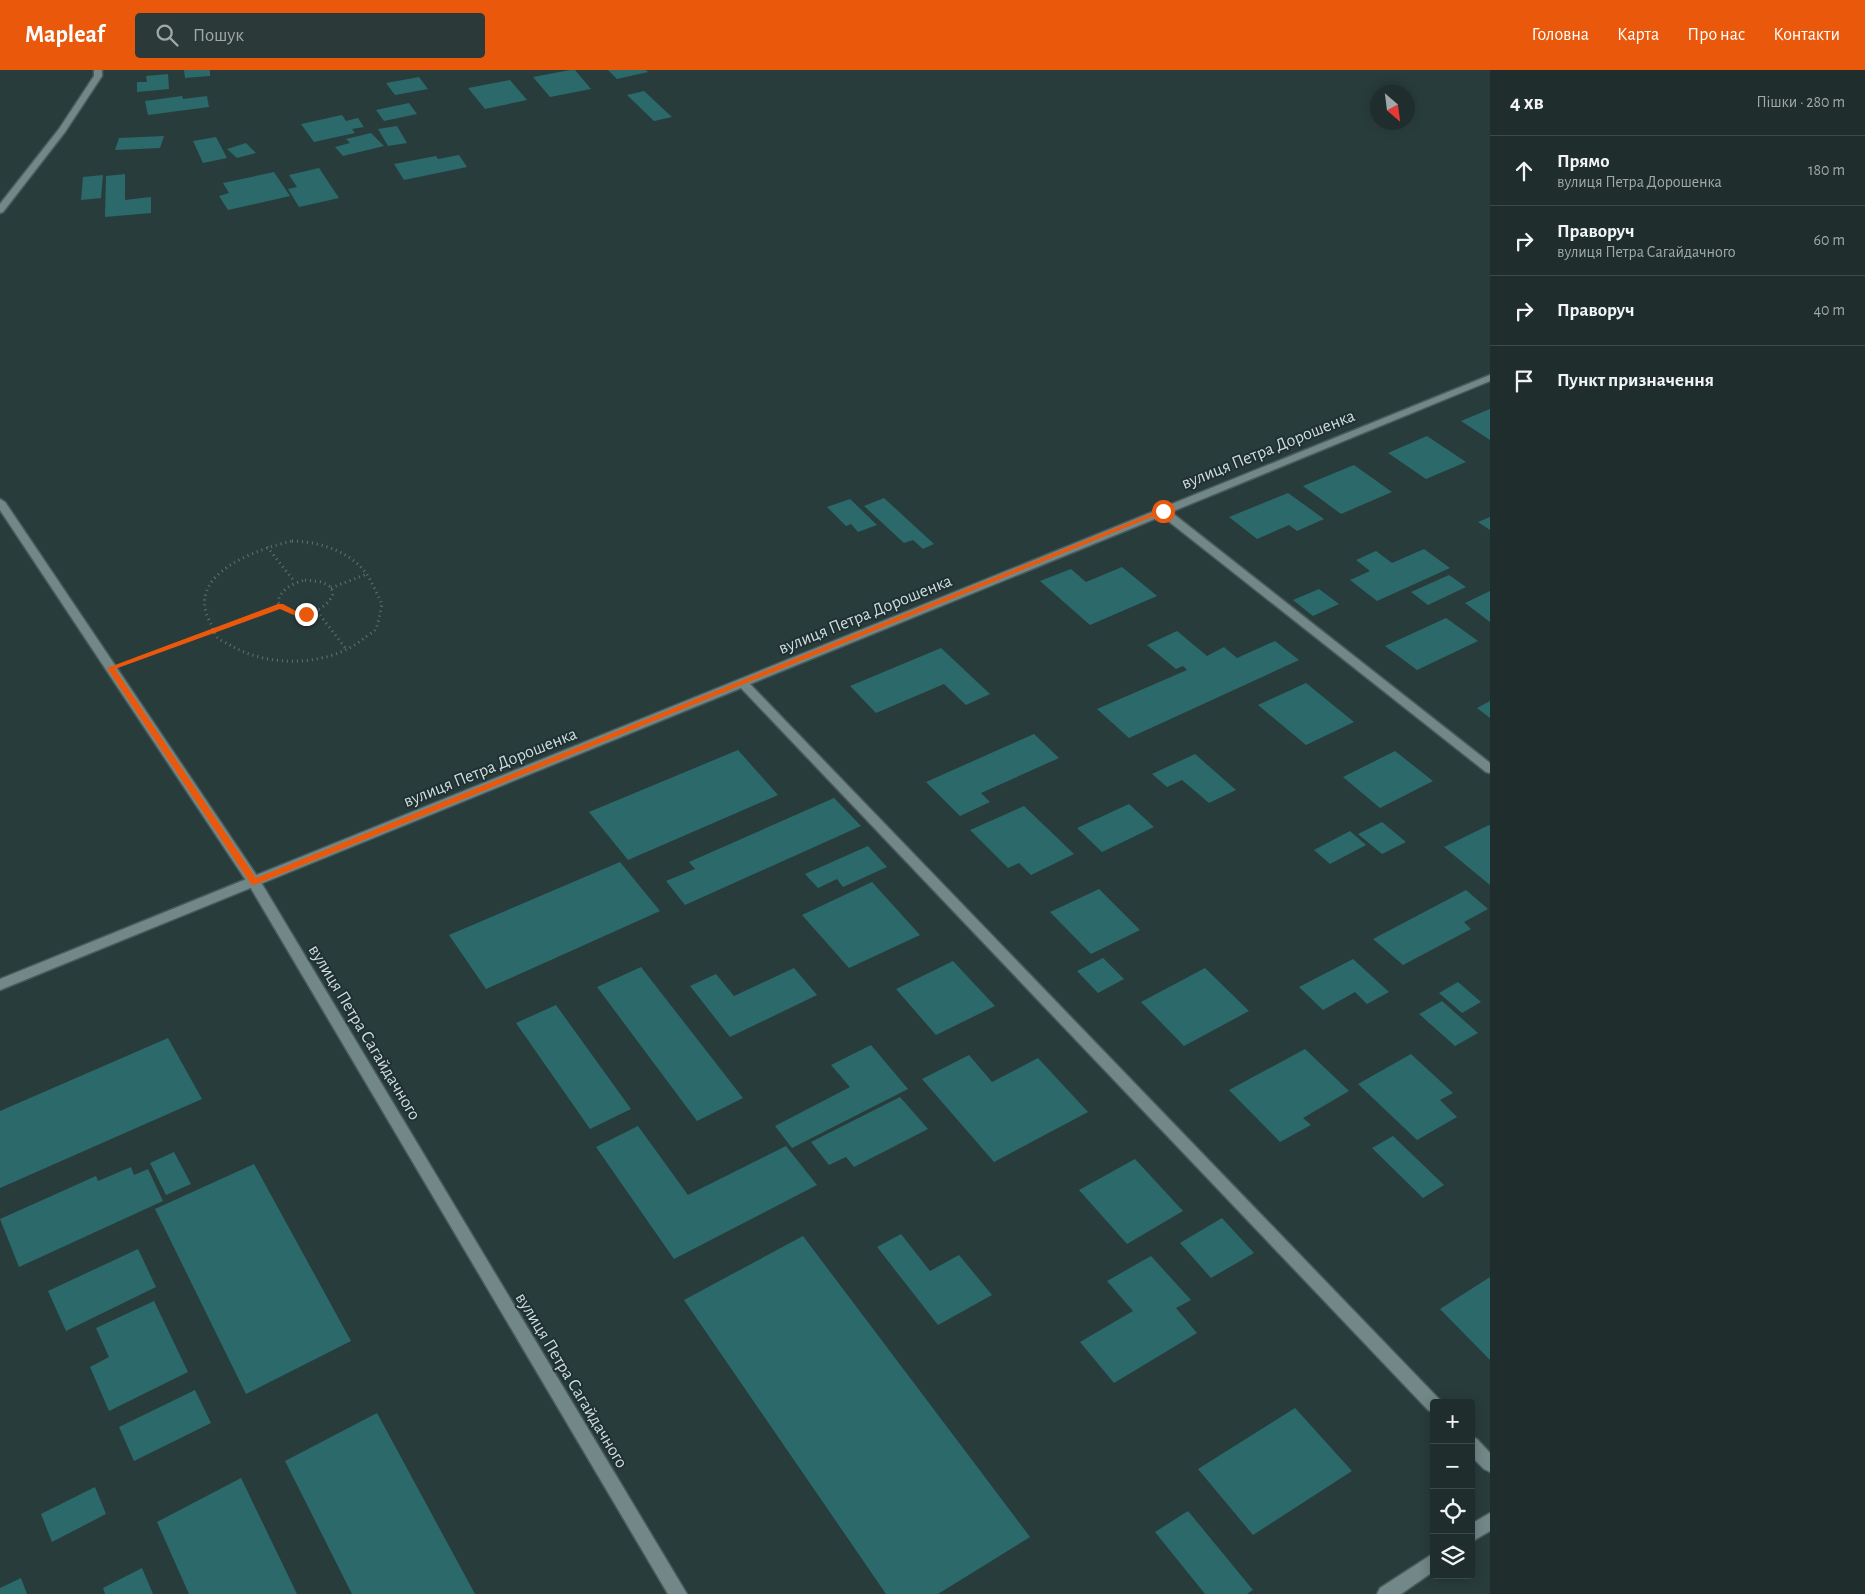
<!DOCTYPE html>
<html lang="uk">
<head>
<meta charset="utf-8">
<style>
  body { margin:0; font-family:"Alegreya Sans",sans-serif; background:#2c3939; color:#f1f3f6 }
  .controls { position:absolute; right:15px; bottom:15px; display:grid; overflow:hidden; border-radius:5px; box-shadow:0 2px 12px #0003 }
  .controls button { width:45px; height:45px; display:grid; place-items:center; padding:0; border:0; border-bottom:1px solid #3c4949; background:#1f2d2d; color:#f1f3f6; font:25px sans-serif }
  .compass { position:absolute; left:1370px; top:15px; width:45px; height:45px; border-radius:50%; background:#1f2d2d; box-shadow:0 2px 12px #0003; rotate:152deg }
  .stop { position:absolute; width:15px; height:15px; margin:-11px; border:4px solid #ea580c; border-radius:50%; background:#fff }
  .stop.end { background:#ea580c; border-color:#fff; box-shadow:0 1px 5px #0008 }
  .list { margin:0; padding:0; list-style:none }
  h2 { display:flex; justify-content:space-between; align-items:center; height:65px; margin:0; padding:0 20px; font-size:21px }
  h2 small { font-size:16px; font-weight:400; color:#a1a8aa }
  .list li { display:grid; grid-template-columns:32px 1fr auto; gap:15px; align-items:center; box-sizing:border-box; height:70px; padding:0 20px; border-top:1px solid #3c4949 }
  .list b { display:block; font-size:19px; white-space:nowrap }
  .list p { margin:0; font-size:16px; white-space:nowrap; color:#a1a8aa }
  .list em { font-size:16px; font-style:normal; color:#a1a8aa }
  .icon { flex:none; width:28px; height:28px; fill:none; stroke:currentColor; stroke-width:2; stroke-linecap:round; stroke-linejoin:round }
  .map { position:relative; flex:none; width:1490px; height:1524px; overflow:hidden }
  header { display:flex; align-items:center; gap:30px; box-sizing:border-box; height:70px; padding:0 25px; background:#ea580c; color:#fff }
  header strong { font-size:24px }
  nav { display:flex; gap:28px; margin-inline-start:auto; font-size:18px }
  .search { width:350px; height:45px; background:#2c3939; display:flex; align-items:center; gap:12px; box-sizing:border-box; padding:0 18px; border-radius:5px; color:#a1a8aa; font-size:19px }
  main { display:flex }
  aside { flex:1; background:#1f2d2d }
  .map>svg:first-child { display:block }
  .building { fill:#2b696a }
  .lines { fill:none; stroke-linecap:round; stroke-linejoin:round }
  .minor-casing { stroke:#495a5a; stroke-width:3 }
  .tertiary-casing { stroke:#495a5a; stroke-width:3 }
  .path { stroke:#617272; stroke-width:3; stroke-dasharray:1 4; stroke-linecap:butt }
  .minor { fill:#728787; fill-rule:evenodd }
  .tertiary { fill:#728787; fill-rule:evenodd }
  .route { fill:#ea580c }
  .labels { text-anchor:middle; stroke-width:4; stroke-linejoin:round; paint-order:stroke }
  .street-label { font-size:18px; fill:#cfdbdb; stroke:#1f3132 }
</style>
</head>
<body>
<header>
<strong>Mapleaf</strong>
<div class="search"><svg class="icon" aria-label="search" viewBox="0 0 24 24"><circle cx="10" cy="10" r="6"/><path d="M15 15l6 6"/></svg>Пошук</div>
<nav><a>Головна</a><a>Карта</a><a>Про нас</a><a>Контакти</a></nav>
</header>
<main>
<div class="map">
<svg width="1490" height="1524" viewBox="0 0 1490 1524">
  <rect width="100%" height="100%" fill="#293c3c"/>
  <path class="building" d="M184,0H210V6L185,8Z
    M570,0H575L591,19L550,27L533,7Z
    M608,0H646L648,2L617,9Z
    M168,4L169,19L137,22V12H147L146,6Z
    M419,7L428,19L395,25L386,13Z
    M510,10L527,30L485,39L468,18Z
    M644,21L672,47L654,51L627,25Z
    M182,26L183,29L207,26L209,37L148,45L145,31Z
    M409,33L417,44L384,51L376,40Z
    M342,45L346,51L358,48L364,57L352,59L355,63L314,72L301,54Z
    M397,56L407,73L388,76L378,59Z
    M371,63L384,76L343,86L335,77L350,73L346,69Z
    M164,66L160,78L115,80L119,68Z
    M216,67L227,88L203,93L193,71Z
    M246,73L256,83L237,88L227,79Z
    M459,85L467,97L404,110L394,94L436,86L438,89Z
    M319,98L339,128L299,137L288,119L297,117L289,105Z
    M274,102L290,126L228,140L219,126L229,123L223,113Z
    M125,104V130L151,127V143L105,147L106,106Z
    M103,105L101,128L81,130L83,107Z
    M1490,339V370L1461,351Z
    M1427,366L1466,392L1426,409L1388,383Z
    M1354,395L1392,422L1341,444L1303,416Z
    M1288,423L1324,449L1297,461L1289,455L1257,469L1229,447Z
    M884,428L934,474L923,479L913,470L904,473L864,436Z
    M850,429L877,455L858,462L851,454L846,456L827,437Z
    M1490,447V460L1478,452Z
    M1424,479L1450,498L1377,531L1350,510L1370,501L1356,490L1376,481L1392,493Z
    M1122,497L1157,526L1090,555L1040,511L1071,499L1086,512Z
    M1449,505L1466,517L1428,535L1411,522Z
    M1319,519L1339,534L1313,546L1293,530Z
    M1490,521V552L1465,533Z
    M1446,548L1478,571L1417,600L1385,576Z
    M1177,561L1207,586L1224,577L1237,588L1275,571L1299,590L1129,668L1097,639L1187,600L1183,596L1176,599L1147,575Z
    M941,578L990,624L966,635L944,614L876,643L850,616Z
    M1306,613L1354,652L1306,675L1258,635Z
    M1490,631V648L1477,638Z
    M1034,664L1059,688L981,723L990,732L960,746L926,712Z
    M738,680L778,725L628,790L589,742Z
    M1395,681L1433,711L1380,738L1343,707Z
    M1195,684L1236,720L1209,733L1182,710L1167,717L1152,704Z
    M834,728L861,756L685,835L666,811L695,799L689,792Z
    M1129,734L1154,757L1102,782L1077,758Z
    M1024,736L1074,784L1031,805L1019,793L1008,798L970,760Z
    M1382,752L1406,772L1382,784L1358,764Z
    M1489,755L1490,756V815L1444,777Z
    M1350,761L1366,775L1330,794L1314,780Z
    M868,776L887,797L843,817L837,809L818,818L805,804Z
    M620,792L660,841L486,919L449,865Z
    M872,812L920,865L849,898L802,845Z
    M1099,819L1140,860L1091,884L1050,842Z
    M1466,820L1488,839L1464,852L1471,859L1403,895L1373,869Z
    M1103,888L1124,909L1098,923L1077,901Z
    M1353,889L1389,922L1367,934L1355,922L1323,940L1299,917Z
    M953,891L995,936L936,965L896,919Z
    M641,897L743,1028L697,1051L597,917Z
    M794,898L817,925L730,967L690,916L716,904L734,926Z
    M1205,898L1249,941L1184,976L1141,932Z
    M1458,912L1481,932L1462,943L1439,923Z
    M1442,931L1478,963L1455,976L1419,944Z
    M556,935L631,1039L590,1059L516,953Z
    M168,968L202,1029L0,1118V1041Z
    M871,975L908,1019L792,1078L775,1056L850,1017L831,995Z
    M1305,979L1349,1021L1303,1048L1311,1055L1280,1072L1229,1020Z
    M1411,984L1453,1023L1440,1030L1457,1047L1417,1070L1358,1014Z
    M969,985L992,1012L1038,988L1088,1042L994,1092L922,1009Z
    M900,1027L928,1059L854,1097L846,1087L829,1095L811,1072Z
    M638,1056L688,1125L786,1076L817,1115L674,1189L596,1077Z
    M1393,1066L1444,1115L1423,1128L1372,1078Z
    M174,1082L191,1114L166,1125L150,1093Z
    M1135,1089L1183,1141L1127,1174L1079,1120Z
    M254,1094L351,1271L246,1324L155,1139Z
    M131,1097L134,1105L148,1099L163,1131L19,1197L0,1149L96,1106L98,1111Z
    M1222,1148L1254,1183L1211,1208L1180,1173Z
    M901,1164L930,1201L959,1185L992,1225L938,1255L877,1177Z
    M803,1166L1030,1467L938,1524H886L684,1230Z
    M138,1179L156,1217L66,1261L48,1221Z
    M1151,1186L1191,1230L1176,1238L1197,1263L1114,1313L1080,1272L1133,1241L1107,1211Z
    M1490,1207V1290L1440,1239Z
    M154,1231L188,1302L109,1341L90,1297L109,1287L96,1258Z
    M195,1320L211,1353L134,1391L119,1357Z
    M1295,1338L1352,1401L1253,1465L1198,1399Z
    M377,1343L475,1524H352L285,1391Z
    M241,1408L297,1524H189L157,1452Z
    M95,1417L106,1444L52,1472L41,1444Z
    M1188,1441L1253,1520L1247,1524H1205L1155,1462Z
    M142,1498L153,1524H105L103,1518Z
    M21,1508L27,1524H0V1518Z"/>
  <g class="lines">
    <g class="minor-casing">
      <path id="minor" d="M1490,305V311L1171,442L1490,693V703L1486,702L1162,446L750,614L1440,1330L1441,1333H1434V1342L1428,1340L741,618L0,920V909Z
        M1471,1367L1477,1369L1490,1383V1402L1484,1399L1471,1386Z
        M1490,1443V1461L1471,1472V1454Z
        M1434,1483V1501L1401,1524H1377L1380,1518Z"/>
    </g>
    <g class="tertiary-casing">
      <path id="tertiary" d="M94,0H102V6L65,62L3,142L0,143V134L59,59L94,6Z
        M0,429L5,432L259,809L687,1524H668L249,815L0,440Z"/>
    </g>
    <path class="path" d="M292,471C319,472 348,480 366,503C372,512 377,524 382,534C380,541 379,554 375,560C372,563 366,566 363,569C328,597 268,598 230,575C227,573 220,571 217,567C214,563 212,555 209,550C186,503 258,479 292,471Z
      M267,477L295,512
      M305,510L322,512L331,517L333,524C325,544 291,553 278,532C280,519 294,513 305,510Z
      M331,518L367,504
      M317,541L346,579
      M138,588L281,536"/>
    <use href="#minor" class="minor"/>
    <use href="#tertiary" class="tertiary"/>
  </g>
  <path class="route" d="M1160,440L1166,441L254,815L251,814L107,598L278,534H283L296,541L309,542V545L296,546L280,539L115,599L256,808Z"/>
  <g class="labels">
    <g class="street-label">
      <text transform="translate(1268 379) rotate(-22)" y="6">вулиця Петра Дорошенка</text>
      <text transform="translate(865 544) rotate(-22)" y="6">вулиця Петра Дорошенка</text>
      <text transform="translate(490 697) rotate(-22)" y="6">вулиця Петра Дорошенка</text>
      <text transform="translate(365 962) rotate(59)" y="6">вулиця Петра Сагайдачного</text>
      <text transform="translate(572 1310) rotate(59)" y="6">вулиця Петра Сагайдачного</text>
    </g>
  </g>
</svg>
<div class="controls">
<button>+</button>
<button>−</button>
<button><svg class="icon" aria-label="locate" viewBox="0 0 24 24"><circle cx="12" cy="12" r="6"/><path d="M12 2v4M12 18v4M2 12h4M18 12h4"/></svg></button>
<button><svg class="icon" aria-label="layers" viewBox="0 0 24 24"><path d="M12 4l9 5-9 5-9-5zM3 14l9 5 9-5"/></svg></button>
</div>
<svg class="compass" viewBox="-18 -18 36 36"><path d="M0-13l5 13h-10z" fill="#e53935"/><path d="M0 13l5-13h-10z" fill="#a1a8aa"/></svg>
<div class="stop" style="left:1163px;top:441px"></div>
<div class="stop end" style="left:306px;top:544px"></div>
</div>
<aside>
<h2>4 хв<small>Пішки · 280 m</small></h2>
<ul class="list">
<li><svg class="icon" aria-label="ahead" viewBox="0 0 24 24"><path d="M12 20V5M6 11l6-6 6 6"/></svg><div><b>Прямо</b><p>вулиця Петра Дорошенка</p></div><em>180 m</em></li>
<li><svg class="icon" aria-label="right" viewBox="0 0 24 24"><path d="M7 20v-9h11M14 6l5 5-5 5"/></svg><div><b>Праворуч</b><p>вулиця Петра Сагайдачного</p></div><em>60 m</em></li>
<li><svg class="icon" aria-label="right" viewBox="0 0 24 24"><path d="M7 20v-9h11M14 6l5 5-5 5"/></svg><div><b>Праворуч</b></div><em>40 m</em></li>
<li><svg class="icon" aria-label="arrive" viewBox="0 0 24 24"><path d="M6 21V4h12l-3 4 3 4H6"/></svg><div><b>Пункт призначення</b></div></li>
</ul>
</aside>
</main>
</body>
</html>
